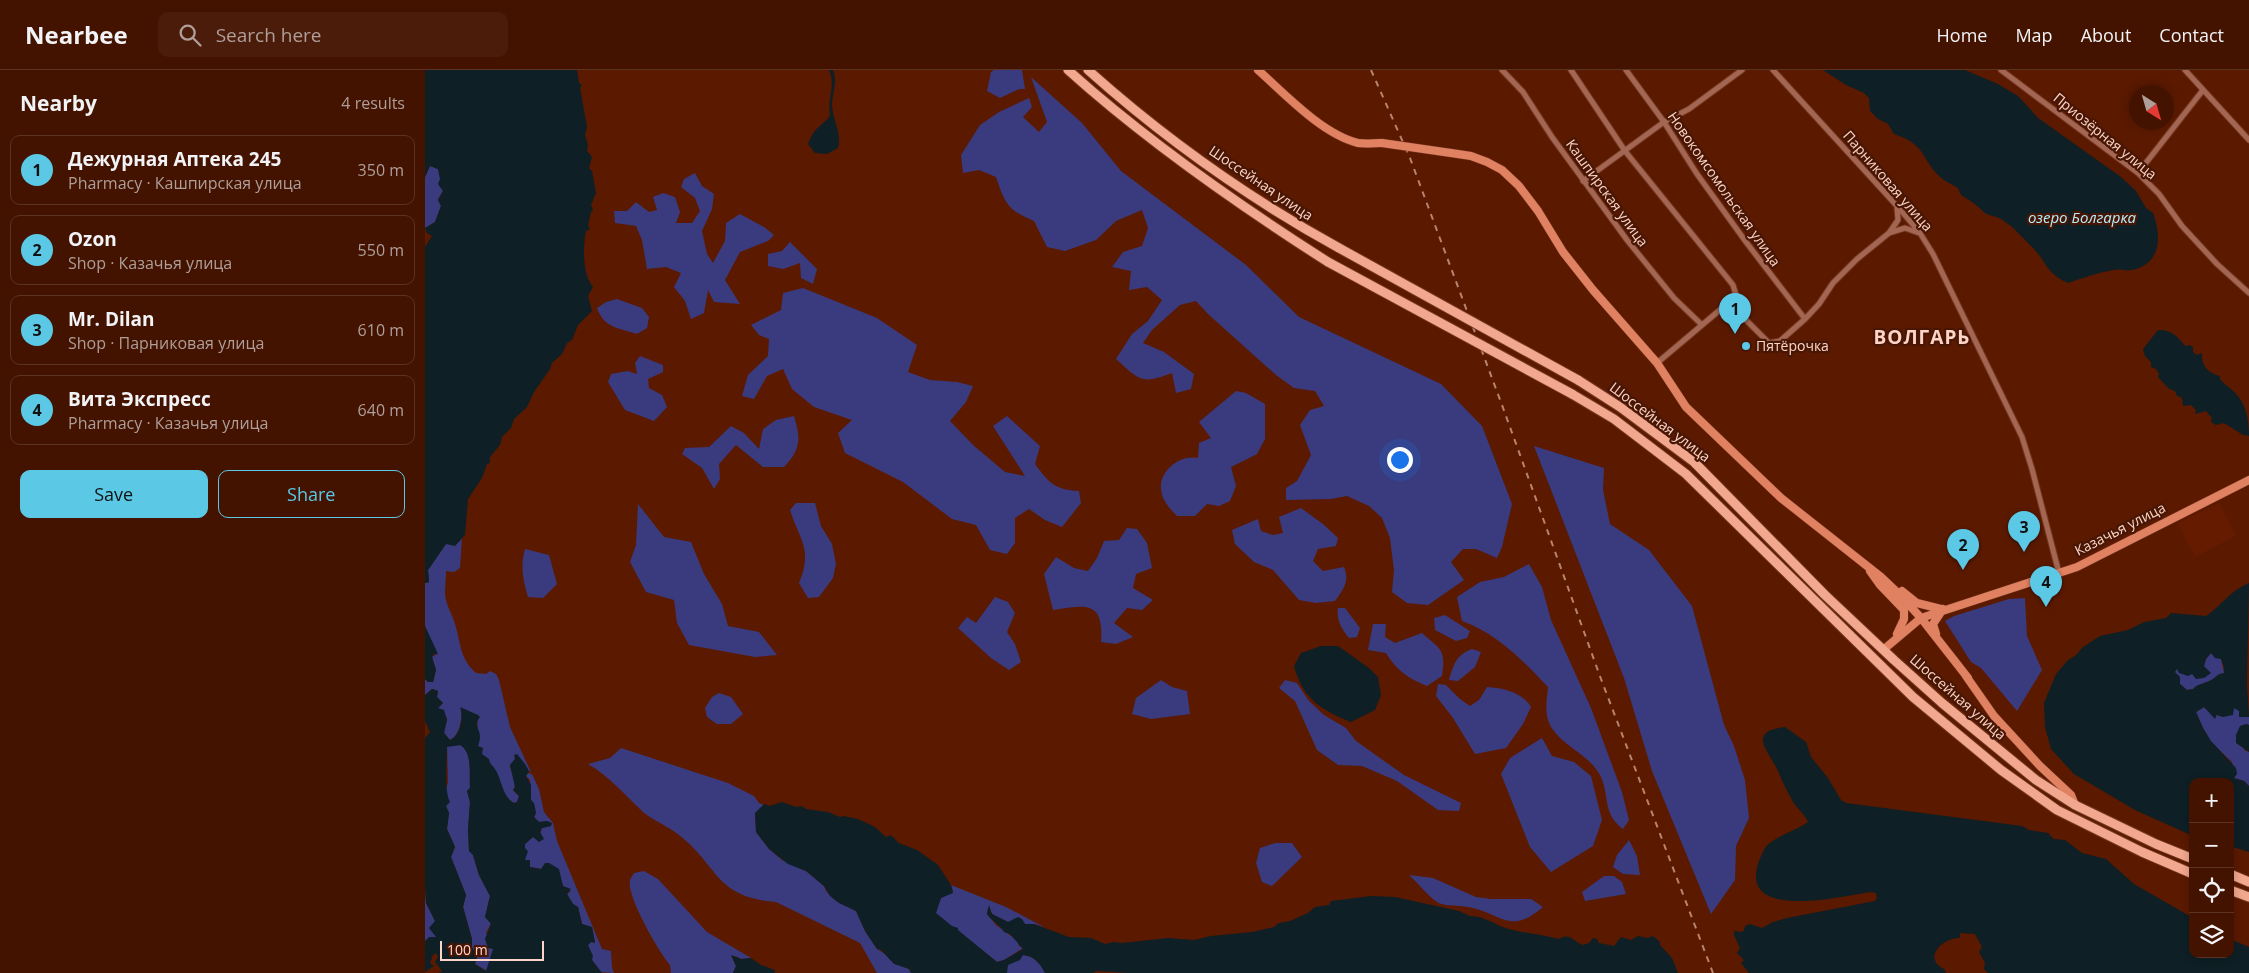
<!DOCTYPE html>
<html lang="en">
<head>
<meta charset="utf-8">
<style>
  body { margin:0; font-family:"Open Sans",sans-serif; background:#4b1c0a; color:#f1f3f6 }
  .controls { position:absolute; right:15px; bottom:15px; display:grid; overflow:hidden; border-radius:10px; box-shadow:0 2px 8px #0003 }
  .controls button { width:45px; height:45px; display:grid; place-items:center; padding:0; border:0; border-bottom:1px solid #5c3222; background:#441300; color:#f1f3f6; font:25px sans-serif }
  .compass { position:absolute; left:1704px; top:15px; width:45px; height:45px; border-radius:50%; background:#441300; box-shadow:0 2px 8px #0003; rotate:143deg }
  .scale { position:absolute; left:15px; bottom:12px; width:104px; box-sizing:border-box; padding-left:5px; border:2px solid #fed4c6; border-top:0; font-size:14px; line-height:18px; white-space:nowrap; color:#fed4c6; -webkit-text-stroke:4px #481604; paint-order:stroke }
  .you { position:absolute; left:974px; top:389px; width:18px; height:18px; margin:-12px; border:4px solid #fff; border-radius:50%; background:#1a73e8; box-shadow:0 0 0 8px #1a73e833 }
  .badge { display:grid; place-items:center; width:32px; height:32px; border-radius:50%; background:#5bc8e6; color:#111; font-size:16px; font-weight:700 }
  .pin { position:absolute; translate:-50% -41px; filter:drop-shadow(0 1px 2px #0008) }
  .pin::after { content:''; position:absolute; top:26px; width:18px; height:15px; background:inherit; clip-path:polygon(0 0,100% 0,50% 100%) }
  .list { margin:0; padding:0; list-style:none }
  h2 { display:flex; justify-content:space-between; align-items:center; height:65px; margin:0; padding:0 20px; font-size:21px }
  h2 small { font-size:16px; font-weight:400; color:#af9e99 }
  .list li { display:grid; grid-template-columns:32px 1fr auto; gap:15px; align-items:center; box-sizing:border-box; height:70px; margin:0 10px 10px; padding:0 10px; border:1px solid #5c3222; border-radius:10px }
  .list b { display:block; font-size:19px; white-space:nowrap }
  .list p { margin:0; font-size:16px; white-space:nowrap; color:#af9e99 }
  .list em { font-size:16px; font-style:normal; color:#af9e99 }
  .actions { display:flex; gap:10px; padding:15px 20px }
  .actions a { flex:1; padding:11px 0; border:1px solid #5bc8e6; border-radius:10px; text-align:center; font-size:18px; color:#5bc8e6 }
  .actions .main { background:#5bc8e6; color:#111 }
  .icon { flex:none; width:28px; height:28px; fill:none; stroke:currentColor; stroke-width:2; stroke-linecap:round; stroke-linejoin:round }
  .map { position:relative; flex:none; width:1824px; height:903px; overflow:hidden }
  header { display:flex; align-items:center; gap:30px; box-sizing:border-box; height:70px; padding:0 25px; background:#441300; border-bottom:1px solid #5c3222 }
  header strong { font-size:24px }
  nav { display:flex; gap:28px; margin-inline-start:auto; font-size:18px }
  .search { width:350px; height:45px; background:#4b1c0a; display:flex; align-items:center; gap:12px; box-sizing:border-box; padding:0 18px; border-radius:10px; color:#af9e99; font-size:19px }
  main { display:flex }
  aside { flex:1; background:#441300 }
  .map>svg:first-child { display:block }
  .built { fill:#651b00 }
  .green { fill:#3a3b7e }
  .water { fill:#0e1f25; fill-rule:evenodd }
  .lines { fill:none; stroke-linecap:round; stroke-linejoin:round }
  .street-casing { stroke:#753720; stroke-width:7 }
  .secondary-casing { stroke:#753720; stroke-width:9 }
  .primary-casing { stroke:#753720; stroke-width:11 }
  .street { stroke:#a26652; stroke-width:5 }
  .secondary { stroke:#e08161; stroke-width:8 }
  .primary { stroke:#f2a78f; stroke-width:9 }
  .rail { stroke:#b88471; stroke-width:2; stroke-dasharray:6 6; stroke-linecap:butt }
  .secondary-bridge-casing { stroke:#753720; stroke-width:9; stroke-linecap:butt }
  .primary-bridge-casing { stroke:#753720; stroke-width:11; stroke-linecap:butt }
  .secondary-bridge { stroke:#e08161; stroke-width:8 }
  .primary-bridge { stroke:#f2a78f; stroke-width:9 }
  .poi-dot { fill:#5bc8e6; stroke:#481604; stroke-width:2 }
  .labels { text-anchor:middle; stroke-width:4.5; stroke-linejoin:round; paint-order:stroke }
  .street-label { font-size:14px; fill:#fed4c6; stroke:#481604 }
  .poi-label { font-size:14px; fill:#fed4c6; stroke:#481604; text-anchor:start }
  .water-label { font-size:15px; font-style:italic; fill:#b4edfe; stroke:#481604 }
  .district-label { font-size:19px; font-weight:bold; letter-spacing:1px; fill:#fed4c6; stroke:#481604 }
</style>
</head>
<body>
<header>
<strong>Nearbee</strong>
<div class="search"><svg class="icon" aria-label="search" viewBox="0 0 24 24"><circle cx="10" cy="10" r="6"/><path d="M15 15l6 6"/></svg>Search here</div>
<nav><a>Home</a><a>Map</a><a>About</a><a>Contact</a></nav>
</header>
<main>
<aside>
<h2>Nearby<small>4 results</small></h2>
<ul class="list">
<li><span class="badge">1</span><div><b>Дежурная Аптека 245</b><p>Pharmacy · Кашпирская улица</p></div><em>350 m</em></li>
<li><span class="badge">2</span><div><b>Ozon</b><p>Shop · Казачья улица</p></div><em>550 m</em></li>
<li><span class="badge">3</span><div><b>Mr. Dilan</b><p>Shop · Парниковая улица</p></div><em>610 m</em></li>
<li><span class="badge">4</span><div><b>Вита Экспресс</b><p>Pharmacy · Казачья улица</p></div><em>640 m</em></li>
</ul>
<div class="actions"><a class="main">Save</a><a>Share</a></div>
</aside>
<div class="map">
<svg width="1824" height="903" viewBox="0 0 1824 903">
  <rect width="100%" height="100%" fill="#5b1900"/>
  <path class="built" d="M1794,433L1811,466L1770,487L1753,453Z"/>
  <path class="green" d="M569,0H597L600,19H594L575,28L562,21L566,2Z
    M606,7L657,53L696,101L821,195L874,247L1016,314L1057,356L1087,434L1077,477L1072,488L1051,479H1038L1026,492L1039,510L1003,535L982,533L967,522L969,500L965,468L957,448L944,436L922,426L906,429L861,430V418L872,411L886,385L875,355L885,340L899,336L890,321L869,318L851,305L783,244L771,231L755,235L727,260L718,273L739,282L769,304L766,319L751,323L747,303C715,315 715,310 691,289L707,264L723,251L737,230L722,217L704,220L706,201L687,197L698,182L717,176L723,158L717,140L691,151L671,170L640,181L622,177L609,151C583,140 580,134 571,107L554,100L538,103L536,85L555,55L574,42L604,28L607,37L598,47L614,62L622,52Z
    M5,96L13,99L18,121L13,129L16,136L10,152L0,158V107Z
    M270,103L277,116L289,124L287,139L277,161L282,184L288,193L300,171L301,153L315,144L339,157L349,165L343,171L315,182L300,210L315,234L289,232L283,220L279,243L266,249L260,231L249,217L256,203L241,197L222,199L217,170L211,156L190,153L189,141H202L211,132L224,142L232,140L228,127L238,123L250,127L255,142L251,153H267L275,141L270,128L256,117L259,109Z
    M365,172L392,199L388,214L376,208L375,193L358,199L343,196V184L357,181Z
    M378,218L452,248L492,275L483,302L505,310L532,312L548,316L541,332L525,351L548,375L580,402L600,406L568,356L582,346L615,376L610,394C624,413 630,420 654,421L656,433L637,457L620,450L604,439L590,448V473L582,484L565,480L551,455L527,449L478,412L420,383L413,363L427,350L389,337L367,319L358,299L342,306L329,329L317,326L323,305L343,286L344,269L334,265L326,255L356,240L358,223Z
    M192,229L217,238L224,247L222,258L212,264C194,258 179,258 172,238L181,232Z
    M215,286L238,295V302L223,309L224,318L237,325L242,337L229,351L200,340L183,312L186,304L203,301L212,304L210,293Z
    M811,321L821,323L840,334V369L832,384L806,397L811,416L805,431L794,436L782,434L770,446H752C744,438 737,430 736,419C734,400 756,384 773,388L774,373L786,368L774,352Z
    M369,346C376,369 376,379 359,397H338L311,375L294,394L295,409L289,419L277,398L257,384L260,378L284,377L306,356L319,363L334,379L338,359L351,350Z
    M1109,376L1179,398L1178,420L1185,454L1224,480L1267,536L1299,655L1309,676L1320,710L1324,748L1311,776L1310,810L1286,844L1227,701L1199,608Z
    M371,433H390L396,456L407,474L411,494L408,508L394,527L383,528L374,513C388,479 375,471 365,440Z
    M213,434L239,467L266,472L279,504L297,534L303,556L334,562L352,585L330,587L264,575L252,553L249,530L221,522L205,492L211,475Z
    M876,438L898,454L913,468L911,476L893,479L888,491L898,501L919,497C925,512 918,519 910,531L891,533L874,530L848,500L829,492L810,474L807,460L833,449L836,461L848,465L858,463L854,447Z
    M702,458L712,459L722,473L727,498L711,504L708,518L728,530L717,540L702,538L689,553L708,567L691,574L676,572C679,530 661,535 628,540L619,504L631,487L649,498L663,501L672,488L679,471L694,470Z
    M37,468L35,498L29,502L21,501C21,508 20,517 20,524C21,535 27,544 30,554C36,572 34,588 51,603L61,604L65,601L71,604L74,610L85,657L106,702L102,700L100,695L90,689L85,695C86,704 93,713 88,720L94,726L92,732L89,733L82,728L62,688L56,684L57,681L53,676C54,667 53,659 52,649C47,643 45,641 37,641C36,651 35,665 25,670L19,663L22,648L13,638L18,633L12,627L13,621L7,619L0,625V609L3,612H8L11,600L7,587L12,584L0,556V513L4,512L3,500L21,474L34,472Z
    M100,479L124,485L132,514L118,528L103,527C98,510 95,496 100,479Z
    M1104,494L1117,517L1126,550L1166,638L1197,722L1204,750L1198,759C1177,743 1185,728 1176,707C1165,684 1137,677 1125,655C1119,644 1122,628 1123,617C1097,590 1073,564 1037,551L1032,527L1055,512L1079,507Z
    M570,527L583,532L590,543L582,562L590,574L596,592L584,600L566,588L533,558L542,547L551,553Z
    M1600,528L1602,566L1617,600L1592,641L1556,598L1546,592L1520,551L1529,546L1584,529Z
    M913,538H920L935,558L932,567L924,568C917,559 911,550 913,538Z
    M1020,545L1045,561L1042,568L1031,571L1010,560L1009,548Z
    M948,554H961L960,567L970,573L997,563C1016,580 1021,579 1017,606L1002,616C983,608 972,601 961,583L943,580Z
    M1047,579L1056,582L1050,597L1033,611L1024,610C1028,595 1032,584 1047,579Z
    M1786,583L1796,589L1799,603C1793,604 1792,606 1788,609C1781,614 1773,613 1769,619L1762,620L1755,614L1749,602L1752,598L1767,603L1779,596L1781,589Z
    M736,610L747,617L762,621L765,644L726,649L707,644L711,628Z
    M860,610L872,613L884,631L899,645L921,658L931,671L979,705L1036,733L1034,741L1013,740L972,711L937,696L913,695L892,680L870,631L854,618Z
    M1013,614L1021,615L1035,629L1045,636L1054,630L1062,617C1078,618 1097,622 1106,637L1098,654L1081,678L1050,684L1028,648L1011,626Z
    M294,623L306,627L318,644L306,654H292L282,647L280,638L287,627Z
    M1779,637L1791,648V644L1809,637L1824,647V655L1821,654L1819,680L1824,682V716L1819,711L1809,708L1807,692L1786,672L1778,658L1771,642Z
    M1117,668L1127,686L1149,692L1166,706L1177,750L1168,776L1126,802L1105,777L1076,704L1085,688Z
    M35,675C48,682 44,705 45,718L42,721L45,732L43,760L44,780L48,785L54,805L65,826L60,847L66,853L61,863L69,879L62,901L50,894L52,887L47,877V869L38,837L41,825L26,787L30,777L22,759L24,743L21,736L20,723L23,712L22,676Z
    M196,678L303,713L329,726L334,733L339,735L330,743L331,762L344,779L357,790L381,801L399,816L401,821L411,831L431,841L440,861L452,879L484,899L486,903H452L435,873L351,832C289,827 294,796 254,765C243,756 229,751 218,742C200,725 184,706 163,694L185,688Z
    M103,703L107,704L114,719L119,742L128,753L132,771L177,879L186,881L187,898L189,903L176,902L167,890L163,875L166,872H170L167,858L157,854L153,837C147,835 145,829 142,824L145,822L144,819L138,816L132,799L119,796L116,799L105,797L100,790V774L108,767L113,770L117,758L126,756V753L122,751L114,752L109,747C112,742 110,734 106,730L105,710L101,706Z
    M1204,770L1212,786L1215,805L1198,804L1188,797L1192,785Z
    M850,773H867L877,787L847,816L837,812L831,793L835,778Z
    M219,801L233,809L282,862L326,888L316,889L310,886L307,887L311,896L308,903H246L245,895C234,882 201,826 205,810C206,807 208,805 209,803Z
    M984,805L1008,808L1051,827L1066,829H1106L1118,837C1084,866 1077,843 1043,837C1034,835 1019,837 1012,832C1002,825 993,813 984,805Z
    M1179,806H1189L1197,812L1201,824L1160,831L1157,822Z
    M526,815L581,837L619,857L609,854H600L596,849L583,852L567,844L563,837L562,844L571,855L593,871L594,876L598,878L579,890L572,892L510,843L516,828L528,821Z
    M0,817L1,833L10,851L12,867L0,871Z
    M598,885C609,886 615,893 620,903H582V895Z"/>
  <path class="water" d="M0,0H152L154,13L157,15L155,18L162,57L160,65L163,76L162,81L167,87L164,98L167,101L171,123L166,135L168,140L166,142L163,155L165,159L161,161C158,176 157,204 168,217L163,226L167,241L153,255L147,270L142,273L137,284L127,293L125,299L109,322L102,337L89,349L86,358L77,367L75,375L65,387V393L62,394L57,408L43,429L40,465L30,476L21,474L3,500L4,512L0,513V177L7,166L2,163L0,158L10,152L16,136L13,130L18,121L13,114L15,109L13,99L5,96L0,107Z
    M404,0H408C413,13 407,23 407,35C408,52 417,62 413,78L402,84L390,83L383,74C389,57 395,58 405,46C402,29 411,15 404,0Z
    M1398,0H1540L1573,14L1593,26L1613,48L1696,107L1711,121L1721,138L1728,143C1736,164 1737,191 1711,199C1704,202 1695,198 1688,200C1672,203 1658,208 1643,213C1619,202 1622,191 1606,176C1597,167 1586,154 1574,148C1570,146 1564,146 1560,143C1552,135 1546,131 1536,125L1533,118C1529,115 1523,113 1519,110C1496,93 1504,75 1469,64L1463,54L1453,49L1445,41L1444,28L1439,23L1421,15Z
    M1733,260C1745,259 1753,266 1760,276L1765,275L1768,277V282L1772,285L1777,283C1776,296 1783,303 1795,306V309C1799,314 1803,316 1807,320C1821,332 1824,349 1824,366L1818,365L1799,353L1791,355L1786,352L1787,348L1781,341L1770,344L1771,340L1766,335L1758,336L1757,328L1751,325V322L1743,318L1733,307L1734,304L1731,299L1726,297V292L1720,286L1718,279Z
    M1824,513L1822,614L1824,647H1814V641L1809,638L1808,645L1798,647L1791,645L1790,649L1779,637L1771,642L1778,658L1786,671L1811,698L1812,704L1809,708L1819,711L1824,716V782L1805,776V712H1768V766L1710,740L1649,704L1626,679L1620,657L1619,633L1631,604L1643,590L1650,586L1658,577L1675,566L1703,560L1719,552L1741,548L1746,543L1781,546C1797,535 1806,520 1824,513ZM1786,583L1790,588L1796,589L1799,597V603C1793,604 1792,606 1788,609C1781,614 1773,613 1768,619L1762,620L1755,614V607L1750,602L1752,599L1754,603L1763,606L1767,604L1771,609L1779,608L1786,603L1779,596L1781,589Z
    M0,556L13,584H9L7,587L11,600L8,612H3L0,609Z
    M896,576H913L944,598L953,607L956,625L950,640L926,652C896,640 878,629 869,596L876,583Z
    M7,619L13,621L12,627L18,633L13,638L19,640L22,650L19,663L25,670C35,666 39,648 35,637L53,645L55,647C48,656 55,658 55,667C55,670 54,673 53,676L58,678L57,684L64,689C65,695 67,694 70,699C77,709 77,727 89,733L92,732L94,726L88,720L90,717L85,695L90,689L89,685L92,684L100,694L104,701L101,706L106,715V730L109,733L111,743L109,747L114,752L122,751L127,753L126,756L117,758L115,762L119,769L114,772L108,767L100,774V778L103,781L100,790H105V797L116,799L120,793H124L134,799L138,816L146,819L142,824L148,834L153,837L157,854L167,857L170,873L166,872L163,875L168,886L167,890L177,903H14L17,901L10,892L13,887L11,883L8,885L5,893L9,896L0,902V871L4,867H11L4,858L10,851L1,833L0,817V668L5,662L0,651V625ZM35,675C48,682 44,705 45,718L42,721L45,732L43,760L44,781L48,785L54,805L65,826L60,847L66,854L60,869L63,878L68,879L61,901L50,894L52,887L47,877V869L38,837L41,825L26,787L30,777L22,759L24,743L21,736L25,732C19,721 22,691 22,677Z
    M1821,654L1824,655V682L1811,673V665L1815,656Z
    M1360,657L1381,672L1386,687L1403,708L1416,730L1421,733L1597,756L1604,760L1623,763L1629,769L1640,770L1657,783L1681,789L1709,814L1768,848V884H1805V869L1824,877V903H1563L1559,899L1560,893L1554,882L1557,877L1550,864L1535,863V868C1518,867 1497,888 1519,899L1521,903H1324L1316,893L1319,890L1312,883L1315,878L1309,865V861L1315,862L1319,861L1320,856L1325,854L1337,858L1348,852L1362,848L1450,831L1452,828L1451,823L1445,822C1420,826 1332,847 1331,807C1331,797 1335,787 1340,778C1348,767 1371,761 1383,752C1380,744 1371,738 1367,730C1362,721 1357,711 1353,701C1345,683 1320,661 1360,657Z
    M357,732L371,737L377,736L381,739L403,742L415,747L418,746L433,749L450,757L461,767L466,765L474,773L492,780L513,795L526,815L528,823L516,828L511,843L527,856L533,858V860L572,892L579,890L598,879L585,864L579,862C577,857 566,850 562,844L564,835L567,844L583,852L593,847L597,849L600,854H609L644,867L666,868L680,874L689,872L697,873L743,868L769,870L786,866L827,862L849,857L854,853L865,851L883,843L890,837L904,835L906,831L946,826L970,827L1034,841L1045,846C1056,846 1065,851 1075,856C1093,863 1115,864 1134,869C1146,862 1148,872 1158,875L1164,873L1168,868L1172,869L1174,873L1189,876L1196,867L1206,870L1213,866L1222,868L1228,866L1235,872V875L1247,888L1253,903H704L671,901L668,903H620C615,893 609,886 598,885L595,890L583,895L582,903H486L484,899L469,894L456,880L452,879L440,861L431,841L414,833L405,826L399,816L381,801L363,794L344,779L331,762L330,743L339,734L344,736Z
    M306,885L316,889L326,888L336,895L350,900V903H308L311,896Z"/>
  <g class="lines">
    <g class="street-casing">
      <path id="street" d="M1077,0L1098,22L1127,67L1202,170L1249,228L1276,254
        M1146,0L1200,81L1308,215L1311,225L1309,238
        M1201,0L1239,52L1272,104L1321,172L1380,249
        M1348,0L1472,136L1495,163L1508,184L1597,367L1607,399L1634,503
        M1576,0L1713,103L1734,124L1757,156L1792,194L1824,223
        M1760,0L1824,70
        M1713,103L1778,20
        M1158,111L1239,52L1264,39L1317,0
        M1464,163L1473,150L1472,137
        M1232,293L1296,239L1309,238L1344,273L1355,271L1380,249L1394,234L1408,213L1432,189L1464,163L1480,158L1494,163"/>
    </g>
    <g class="secondary-casing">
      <path id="secondary" d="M833,0C860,24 897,64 933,73C940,74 949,73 957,73
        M1026,83L1046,86L1062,92L1077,100L1094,116L1113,141L1138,182L1168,220L1232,293L1261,337L1356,428L1456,507L1476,526L1496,548L1543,608
        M1445,501L1455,515L1479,540V549L1472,564
        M1477,521L1492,533L1516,539
        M1511,564L1508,554L1518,539
        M1458,580L1496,548L1652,497L1824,410
        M1541,606L1569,646L1615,696L1646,725L1650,735"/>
    </g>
    <g class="primary-casing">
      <path id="primary" d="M643,0C723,72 812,134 903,192
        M663,0C739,68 825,129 914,178
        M1153,310L1195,337L1269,392L1400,525L1469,590L1517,633L1611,710L1650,735L1731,774L1768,789
        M1147,324L1189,349L1261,404L1488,627L1576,700L1632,740L1717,782L1768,804
        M1805,804L1824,812
        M1805,820L1824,827"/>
    </g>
    <use href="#street" class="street"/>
    <use href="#secondary" class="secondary"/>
    <use href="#primary" class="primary"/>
    <path class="rail" d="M946,0L985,88L1077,335L1176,609L1288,903"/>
    <g class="secondary-bridge-casing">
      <path id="secondary-bridge" d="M957,73L1026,83"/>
    </g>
    <g class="primary-bridge-casing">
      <path id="primary-bridge" d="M914,178L1153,310
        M903,192L1147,324"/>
    </g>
    <use href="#secondary-bridge" class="secondary-bridge"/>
    <use href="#primary-bridge" class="primary-bridge"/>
  </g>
  <circle class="poi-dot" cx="1321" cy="276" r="5"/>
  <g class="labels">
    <g class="street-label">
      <text transform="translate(1680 66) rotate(39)" y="5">Приозёрная улица</text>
      <text transform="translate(1463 111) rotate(49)" y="5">Парниковая улица</text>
      <text transform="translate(836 113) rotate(34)" y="5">Шоссейная улица</text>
      <text transform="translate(1299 119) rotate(55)" y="5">Новокомсомольская улица</text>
      <text transform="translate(1182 123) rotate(54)" y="5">Кашпирская улица</text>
      <text transform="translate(1235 352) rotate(37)" y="5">Шоссейная улица</text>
      <text transform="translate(1695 459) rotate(-27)" y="5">Казачья улица</text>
      <text transform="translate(1533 627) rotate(41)" y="5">Шоссейная улица</text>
    </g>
    <g class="poi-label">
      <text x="1331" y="281">Пятёрочка</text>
    </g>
    <g class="water-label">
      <text x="1657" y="153">озеро Болгарка</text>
    </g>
    <g class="district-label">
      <text x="1497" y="274">ВОЛГАРЬ</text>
    </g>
  </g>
</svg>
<div class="controls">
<button>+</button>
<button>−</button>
<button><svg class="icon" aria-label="locate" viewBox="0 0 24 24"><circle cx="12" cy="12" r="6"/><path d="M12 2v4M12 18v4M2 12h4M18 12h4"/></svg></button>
<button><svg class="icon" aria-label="layers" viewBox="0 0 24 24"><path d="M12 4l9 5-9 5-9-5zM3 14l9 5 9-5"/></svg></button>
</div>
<svg class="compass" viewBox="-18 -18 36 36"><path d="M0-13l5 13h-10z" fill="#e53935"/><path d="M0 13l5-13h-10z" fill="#af9e99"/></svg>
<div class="scale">100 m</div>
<div class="you"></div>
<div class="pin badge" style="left:1310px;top:264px">1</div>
<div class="pin badge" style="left:1538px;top:500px">2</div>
<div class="pin badge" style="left:1599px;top:482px">3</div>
<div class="pin badge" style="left:1621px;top:537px">4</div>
</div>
</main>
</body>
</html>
